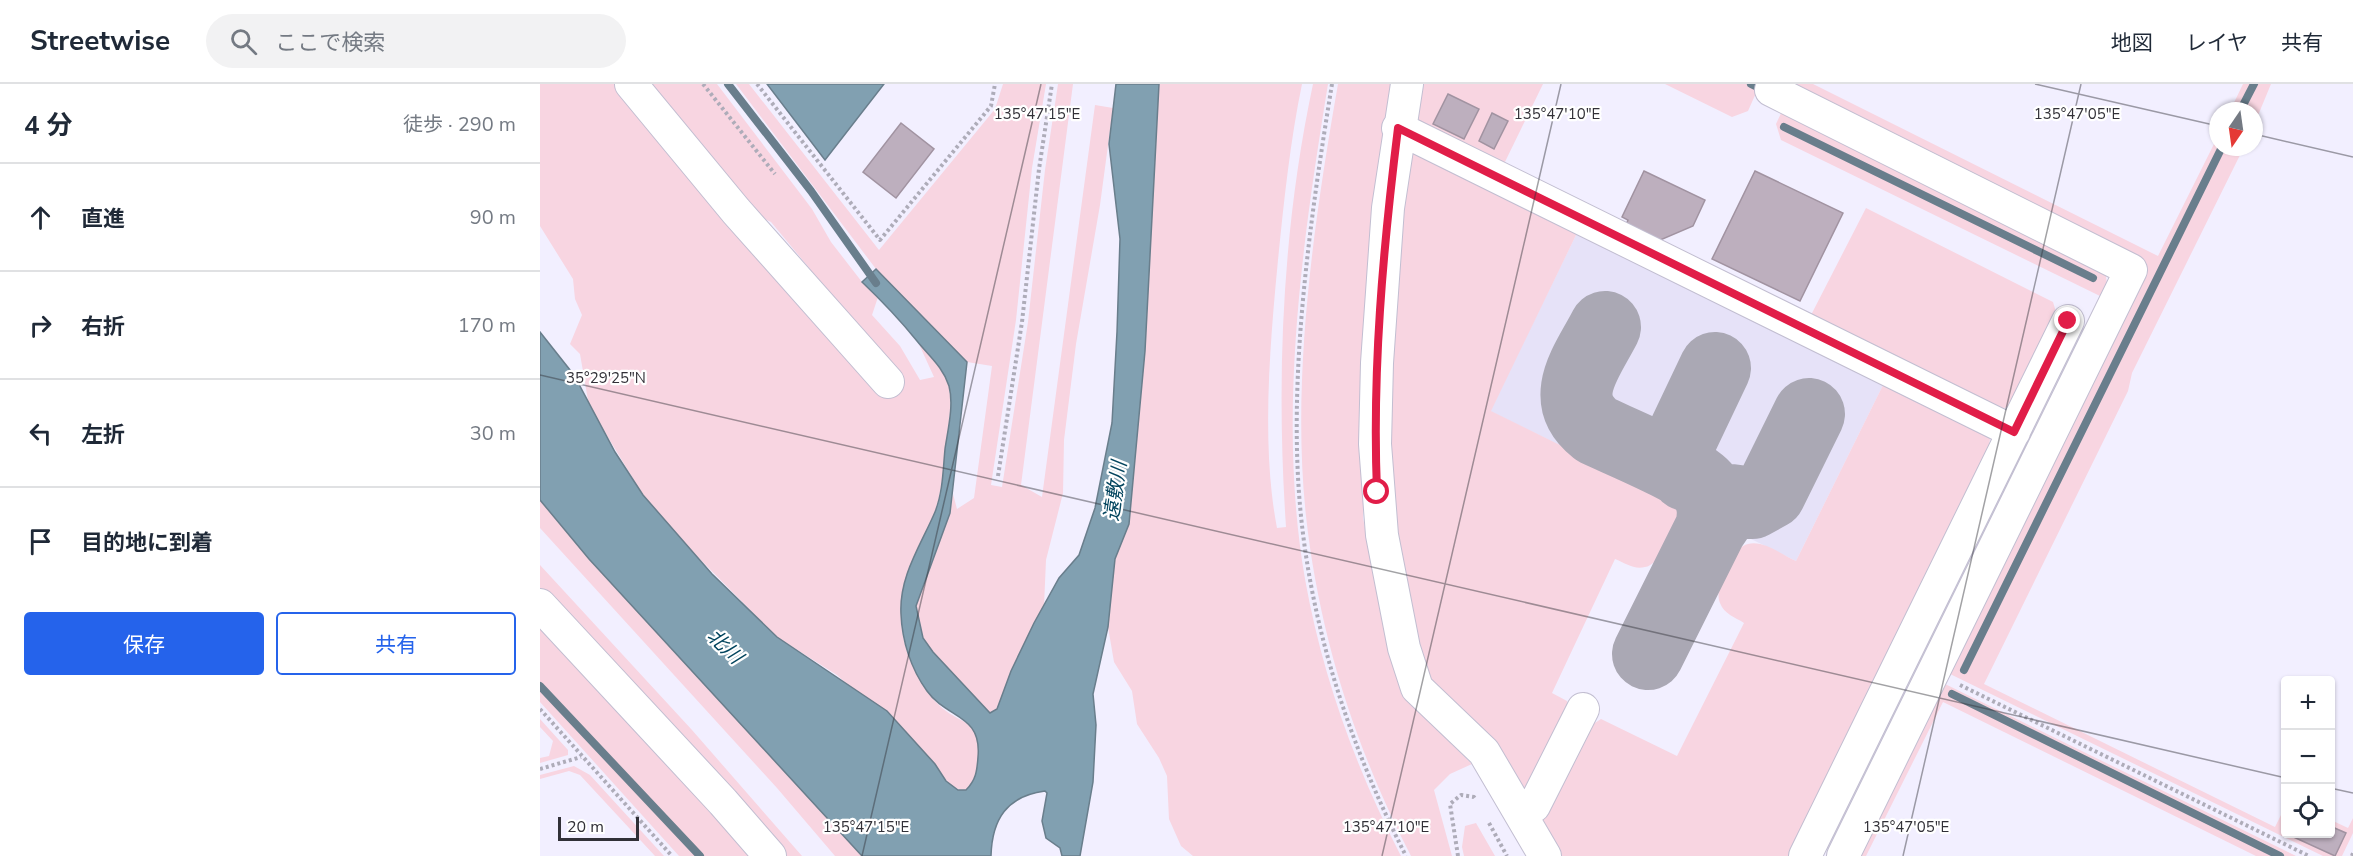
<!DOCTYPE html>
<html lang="ja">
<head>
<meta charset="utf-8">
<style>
  body { margin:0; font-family:"Nunito Sans","Noto Sans JP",sans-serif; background:#f2f2f3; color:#1f2937 }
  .controls { position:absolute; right:18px; bottom:18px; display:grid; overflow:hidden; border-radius:6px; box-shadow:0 2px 4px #0004 }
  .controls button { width:54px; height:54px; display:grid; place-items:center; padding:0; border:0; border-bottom:2px solid #e0e1e3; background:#fff; color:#1f2937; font:30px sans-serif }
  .compass { position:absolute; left:1669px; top:18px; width:54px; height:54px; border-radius:50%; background:#fff; box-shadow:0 2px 4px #0004; rotate:193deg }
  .scale { position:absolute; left:18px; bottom:15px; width:81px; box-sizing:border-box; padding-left:6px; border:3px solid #313037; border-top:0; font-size:16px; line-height:21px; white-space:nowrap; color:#313037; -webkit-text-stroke:4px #fff; paint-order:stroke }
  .stop { position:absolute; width:18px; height:18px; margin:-14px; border:4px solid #e11d48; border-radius:50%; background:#fff }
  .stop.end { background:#e11d48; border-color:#fff; box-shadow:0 2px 6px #0008 }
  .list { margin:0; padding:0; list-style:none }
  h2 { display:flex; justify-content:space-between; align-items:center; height:78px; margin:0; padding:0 24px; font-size:26px }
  h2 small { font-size:20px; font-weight:400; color:#747a83 }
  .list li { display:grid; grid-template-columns:39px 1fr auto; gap:18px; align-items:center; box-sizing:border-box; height:108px; padding:0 24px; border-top:2px solid #e0e1e3 }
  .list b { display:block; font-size:22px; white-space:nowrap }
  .list em { font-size:20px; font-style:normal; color:#747a83 }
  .actions { display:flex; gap:12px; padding:18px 24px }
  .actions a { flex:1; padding:14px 0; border:2px solid #2563eb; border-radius:6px; text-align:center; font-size:21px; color:#2563eb }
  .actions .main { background:#2563eb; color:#fff }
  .icon { flex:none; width:33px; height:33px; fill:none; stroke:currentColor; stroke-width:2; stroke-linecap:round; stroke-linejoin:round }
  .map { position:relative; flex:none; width:1813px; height:772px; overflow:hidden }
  header { display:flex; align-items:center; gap:36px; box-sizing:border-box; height:84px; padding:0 30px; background:#fff; border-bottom:2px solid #e0e1e3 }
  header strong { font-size:28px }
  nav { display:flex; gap:33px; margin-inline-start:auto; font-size:21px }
  .search { width:420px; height:54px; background:#f2f2f3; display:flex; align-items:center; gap:15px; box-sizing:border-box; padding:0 21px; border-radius:33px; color:#747a83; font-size:22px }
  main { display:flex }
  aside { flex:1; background:#fff }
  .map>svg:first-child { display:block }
  .built { fill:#e6e2f8 }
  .green { fill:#f8d5e1 }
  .water { fill:#81a0b1; stroke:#697e8c; stroke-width:1.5 }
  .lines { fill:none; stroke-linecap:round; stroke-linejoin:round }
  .stream { stroke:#697e8c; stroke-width:8 }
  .taxiway { stroke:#aaa8b4; stroke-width:72 }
  .building { fill:#bdafbe; stroke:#a193a1; stroke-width:1.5 }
  .minor-casing { stroke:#c2bed1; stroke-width:34 }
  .path { stroke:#aeacb9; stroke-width:4; stroke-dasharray:3 3; stroke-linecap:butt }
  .minor { stroke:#fff; stroke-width:32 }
  .route { stroke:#e11d48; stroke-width:8 }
  .ticks { fill:none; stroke:#313037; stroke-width:1.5; stroke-opacity:0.45 }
  .labels { text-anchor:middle; stroke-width:4.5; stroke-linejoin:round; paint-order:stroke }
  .water-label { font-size:20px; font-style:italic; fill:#03455e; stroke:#fff }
  .ticks-label { font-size:15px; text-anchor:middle; fill:#313037; stroke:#fff; stroke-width:4.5; stroke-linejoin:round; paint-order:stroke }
</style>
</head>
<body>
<header>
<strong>Streetwise</strong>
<div class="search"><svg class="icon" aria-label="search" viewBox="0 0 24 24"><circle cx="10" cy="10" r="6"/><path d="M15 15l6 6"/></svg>ここで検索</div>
<nav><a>地図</a><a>レイヤ</a><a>共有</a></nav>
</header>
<main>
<aside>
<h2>4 分<small>徒歩 · 290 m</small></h2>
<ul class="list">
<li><svg class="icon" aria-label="ahead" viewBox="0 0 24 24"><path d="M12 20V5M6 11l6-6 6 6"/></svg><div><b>直進</b></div><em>90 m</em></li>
<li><svg class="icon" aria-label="right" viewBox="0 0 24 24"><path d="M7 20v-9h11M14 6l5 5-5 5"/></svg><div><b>右折</b></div><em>170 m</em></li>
<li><svg class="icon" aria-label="left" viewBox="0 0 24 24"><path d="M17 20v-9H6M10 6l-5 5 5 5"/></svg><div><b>左折</b></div><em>30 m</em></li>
<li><svg class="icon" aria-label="arrive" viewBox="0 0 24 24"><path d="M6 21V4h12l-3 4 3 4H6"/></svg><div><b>目的地に到着</b></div></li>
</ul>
<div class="actions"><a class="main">保存</a><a>共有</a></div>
</aside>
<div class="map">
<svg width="1813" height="772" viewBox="0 0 1813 772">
  <rect width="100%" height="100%" fill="#f2efff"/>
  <path class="built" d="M1038,147L1345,297L1256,477L950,327Z"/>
  <path class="green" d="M0,0H85L282,217L270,185L231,138L210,128L98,0H177L272,125L291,158L322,198L338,213L332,231L360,262L380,296L394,293L378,258C390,271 404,285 409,302C414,323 403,407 395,428C381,462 362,493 361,531C360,561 378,600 399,621C420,642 441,633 438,673C437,687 435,696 426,706C410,706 403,692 395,680L297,591L237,553L141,456L103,411L49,322L40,270L30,260L42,231L35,215L33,195L0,142Z
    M196,0H209L339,166L455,25L463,0H506L492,84L476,236L451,401L462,403L488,238L505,86L518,0H533L481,401L502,413L555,21L573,24L560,121L536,260L524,356L523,409L506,476L504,522L471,587L457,625L450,629L393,568L383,554L376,522L410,429L413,410L417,425L434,414L452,282L427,278L336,185Z
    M619,0H762C750,58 744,117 738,176C730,260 721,361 737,444L746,443C736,295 742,146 773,0H788C762,160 737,334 765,495C782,591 816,685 861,772H653L641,762L629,735L627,692L619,674L597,640L592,607L574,578L568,543L575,474L589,440L605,267Z
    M798,0H854L823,285V434L851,575L864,613L932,680L910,690L894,706L912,772H871C816,666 779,551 766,432C751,294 774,137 798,0Z
    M884,0H1003L963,82L880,41L877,29Z
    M1125,0H1220L1208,27L1192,33Z
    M1252,0H1273L1618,172L1678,52V63H1704L1592,289L1588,307L1444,600L1735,743L1745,723L1746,750H1790L1791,736L1808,744L1813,734V749L1802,772H1783L1408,589L1607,180L1254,5Z
    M1703,0H1731L1714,41V27H1690Z
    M1243,25L1565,185L1567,200L1560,212L1241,56L1236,40Z
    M878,68L1038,147L951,327L1129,415C1132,418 1136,423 1138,426C1143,441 1120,481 1105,483C1094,486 1085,479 1075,475L1012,609L1027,617L1028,633L992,703H980L889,596L875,548L860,472L849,352L862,128L871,71Z
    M1326,124L1513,218L1516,228L1472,320L1459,327L1270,233Z
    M1345,297L1445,346L1450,355L1448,367L1248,772H1020L1003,744V730L1044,646L1061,635L1137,672L1204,539C1195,533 1184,530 1180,519C1173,504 1192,463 1208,460C1224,456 1242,471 1256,477Z
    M0,416L49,475L322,772H295L237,704L0,444Z
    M0,481L152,646L262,772H244L0,505Z
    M0,537L217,772H139L0,618Z
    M1403,599L1756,772H1716L1403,618L1326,772H1318Z
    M0,635L28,666V671L0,679V674L9,672L13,657L0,643Z
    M34,682L50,691L124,772H115L40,691L29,687L0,695V691Z
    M936,739L955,772H924L922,763L925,742Z"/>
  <path class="water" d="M227,0H344L285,76Z
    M576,0H619L605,267L589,440L575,475L568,543L553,610L556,641L553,698L540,772H522L520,764L506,754L502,737L507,709L505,707C467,712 452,735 451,772H322L49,475L0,416V248L34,291L75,368L103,411L172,490L237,553L347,627L395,680L406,697L418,706H426C436,696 437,687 438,673C442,630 407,635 387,607C371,585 362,557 361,530C359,492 381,461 395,428C403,408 403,386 405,365C408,345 414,321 409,302C403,283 389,272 377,257C360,236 342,217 322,198L336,185L427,278L410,429L376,522L383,554L393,568L450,629L457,625L471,587L494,539L519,494L539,471L555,424L572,339L577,248L580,155L569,60Z"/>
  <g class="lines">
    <path class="stream" d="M188,0L271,107L336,199
      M1211,0L1215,2
      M1700,27L1714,0
      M1244,43L1553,194
      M1424,586L1682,63
      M0,602L160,772
      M1412,610L1740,772"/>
    <path class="taxiway" d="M1065,243C1047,278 1016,314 1056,346C1079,357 1153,387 1165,404C1174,417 1174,430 1171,444L1108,570
      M1146,391L1139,382L1136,366L1175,284
      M1171,444L1190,416L1212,419L1230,409L1269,330"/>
  </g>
  <path class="building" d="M908,10L939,25L924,55L893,40Z
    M952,29L968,37L954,65L939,57Z
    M361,39L394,65L356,114L323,88Z
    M1104,87L1165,116L1153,142L1118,157L1086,141L1088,136L1082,133Z
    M1215,87L1303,129L1260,217L1172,175Z
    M1790,742L1806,749L1795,772L1747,750H1790Z"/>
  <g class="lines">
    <g class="minor-casing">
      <path id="minor" d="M91,0L196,127L348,298
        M867,0L848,124L837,279L835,360L842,451L864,564L877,604L944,668L1005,772
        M1234,0L1231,6L1591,186L1303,772
        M858,44L1474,348
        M0,521L183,718L230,772
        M981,731L994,722L1043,625
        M1265,772L1528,237"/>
    </g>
    <path class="path" d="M163,0L235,90
      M217,0L340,156L451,22L455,0
      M792,0C770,136 747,295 761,432C773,551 812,666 866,772
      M458,392L482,238L499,85L512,0
      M1420,601L1769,772
      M0,625L132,772
      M0,685L41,673
      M949,739L967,772
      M918,772L910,720L921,711L934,713L936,716
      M1812,772L1813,769"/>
    <use href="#minor" class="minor"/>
  </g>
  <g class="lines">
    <path class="route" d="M837,408C832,287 843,165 858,44L1474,348L1528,237"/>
  </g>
  <path class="ticks" d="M1495,0L1678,42M1714,50L1813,73M0,291L1746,694M1790,704L1813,709M322,772L501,0M842,772L1021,0M1363,772L1541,0"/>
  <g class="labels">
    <g class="water-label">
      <text transform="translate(575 407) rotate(-82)" y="7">遠敷川</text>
      <text transform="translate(185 562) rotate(44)" y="7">北川</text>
    </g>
  </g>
  <g class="ticks-label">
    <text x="497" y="35">135°47'15"E</text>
    <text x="1017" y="35">135°47'10"E</text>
    <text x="1537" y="35">135°47'05"E</text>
    <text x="66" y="299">35°29'25"N</text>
    <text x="326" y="748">135°47'15"E</text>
    <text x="846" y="748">135°47'10"E</text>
    <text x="1366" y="748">135°47'05"E</text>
  </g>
</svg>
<div class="controls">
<button>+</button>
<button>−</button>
<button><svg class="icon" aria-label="locate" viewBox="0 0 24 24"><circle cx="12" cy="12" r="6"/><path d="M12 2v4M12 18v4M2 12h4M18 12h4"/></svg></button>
</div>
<svg class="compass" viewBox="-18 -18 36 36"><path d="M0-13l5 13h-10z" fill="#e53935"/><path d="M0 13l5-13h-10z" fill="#747a83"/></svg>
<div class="scale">20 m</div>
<div class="stop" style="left:837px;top:408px"></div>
<div class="stop end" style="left:1528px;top:237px"></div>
</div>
</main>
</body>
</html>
